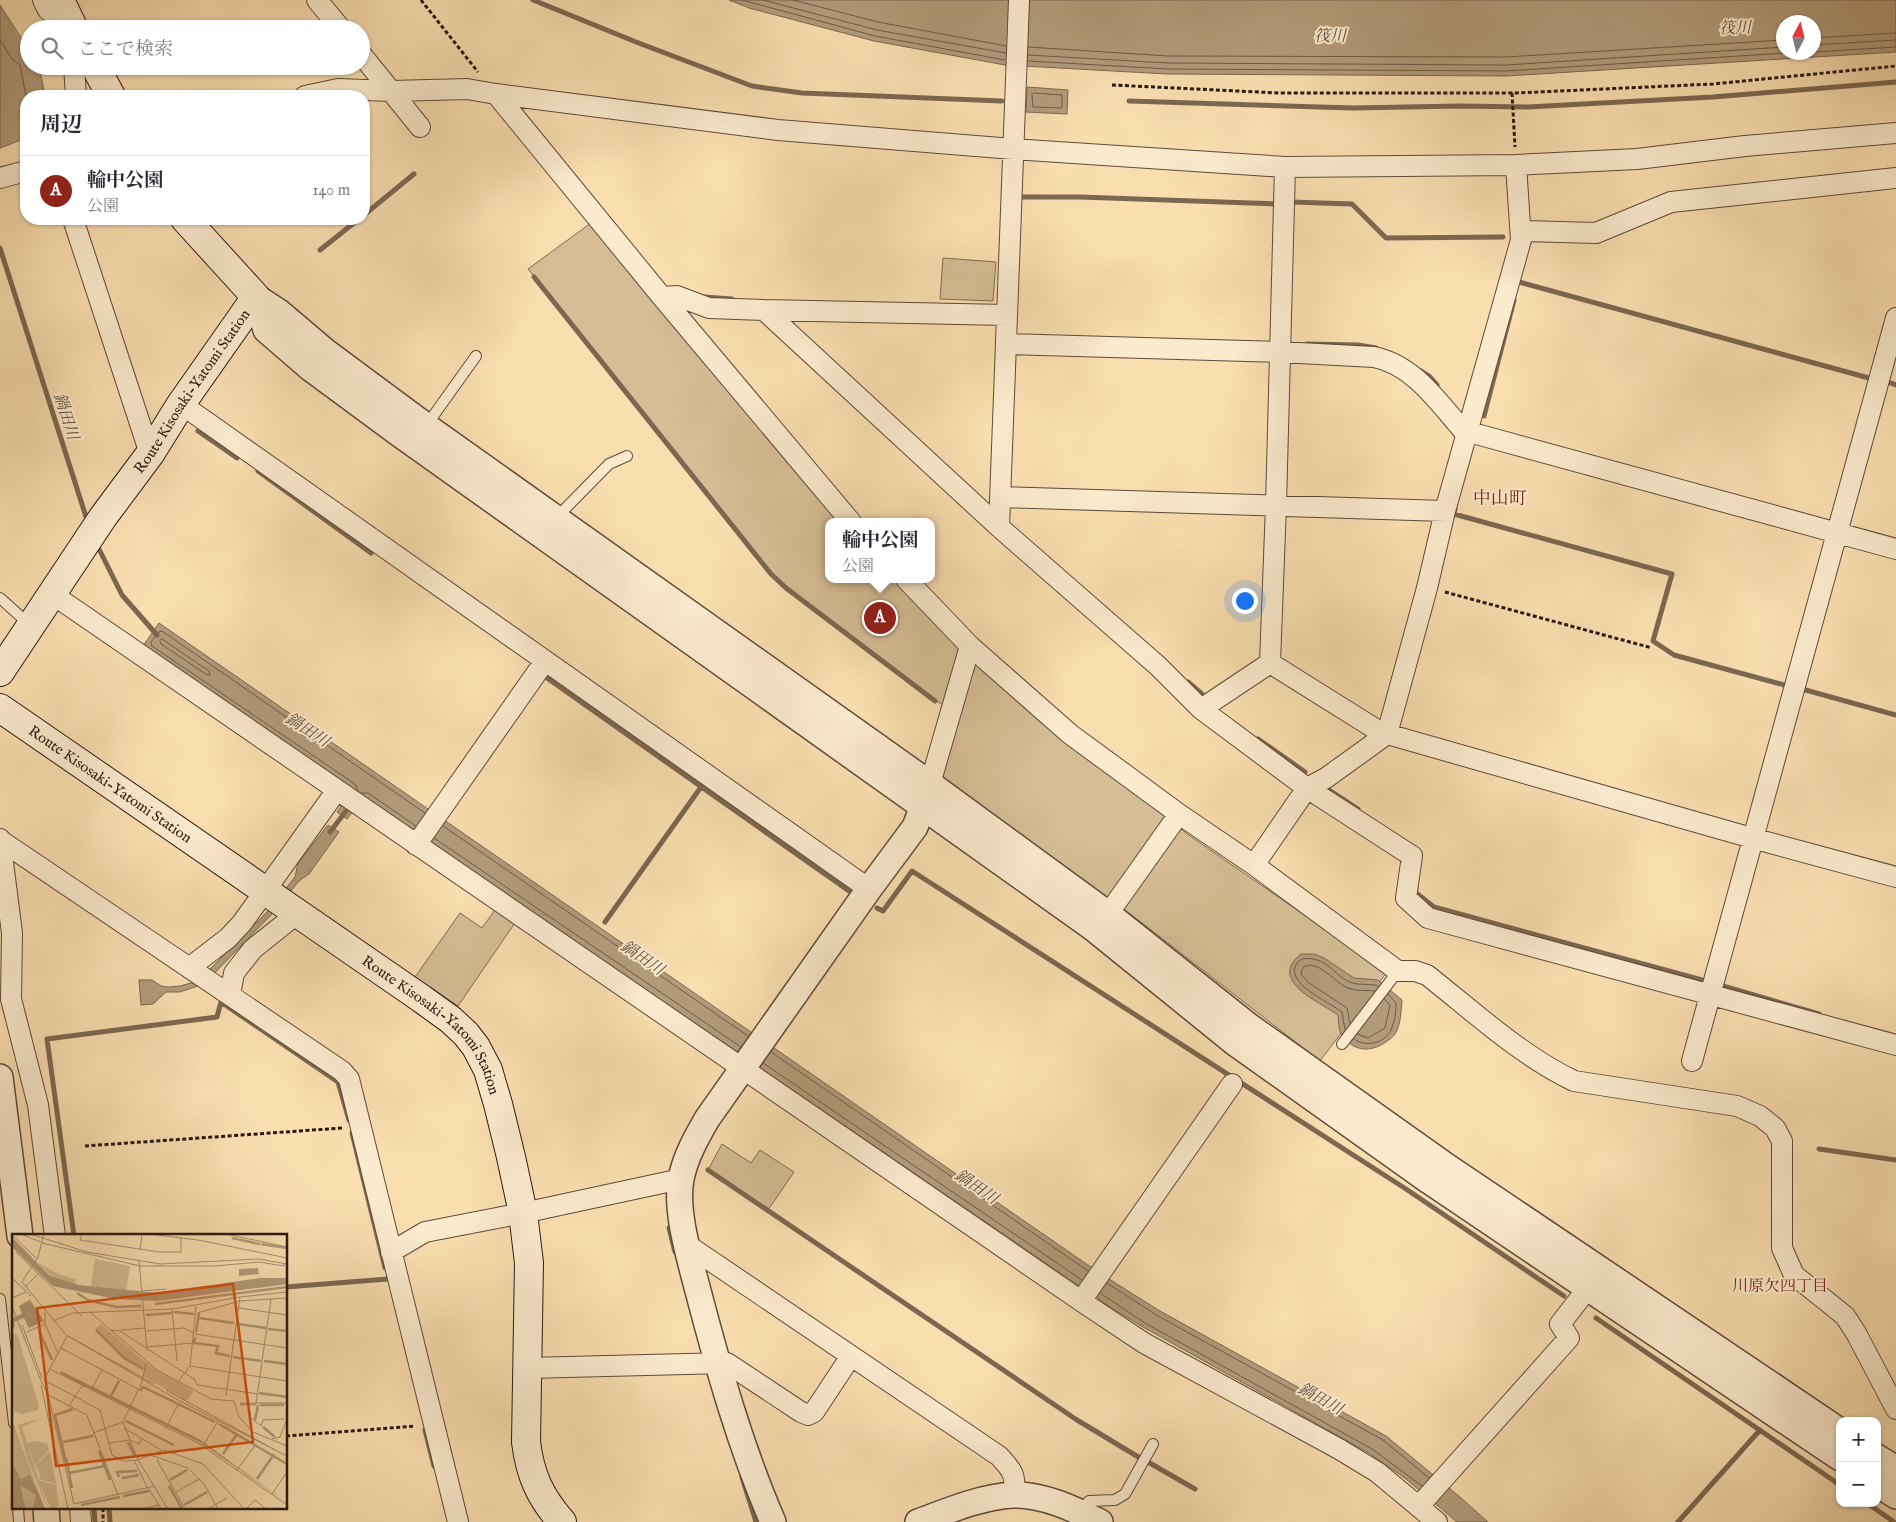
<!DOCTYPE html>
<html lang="ja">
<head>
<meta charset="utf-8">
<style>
  body { margin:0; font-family:"IM FELL English","Noto Serif JP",serif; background:#f2f2f3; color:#2b2b33 }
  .controls { position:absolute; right:15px; bottom:15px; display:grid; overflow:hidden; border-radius:10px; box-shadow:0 1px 4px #0004 }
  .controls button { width:45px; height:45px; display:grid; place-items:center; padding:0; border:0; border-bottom:1px solid #e1e1e2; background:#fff; color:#2b2b33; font:25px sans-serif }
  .compass { position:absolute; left:1776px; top:15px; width:45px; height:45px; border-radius:50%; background:#fff; box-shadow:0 1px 4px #0004; rotate:7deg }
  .you { position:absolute; left:1244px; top:600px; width:18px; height:18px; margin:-12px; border:4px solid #fff; border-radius:50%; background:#1a73e8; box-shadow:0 0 0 8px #1a73e833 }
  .badge { display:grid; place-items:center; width:32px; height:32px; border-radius:50%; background:#8f2418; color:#fff; font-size:16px; font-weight:700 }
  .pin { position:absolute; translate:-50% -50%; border:2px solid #fff; box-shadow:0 1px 5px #0006 }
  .popup { position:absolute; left:825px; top:518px; width:110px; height:65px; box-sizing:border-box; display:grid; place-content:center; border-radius:10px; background:#fff; filter:drop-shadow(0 1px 4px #0005); font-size:16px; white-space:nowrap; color:#7c7c81 }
  .popup b { font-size:19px; color:#2b2b33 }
  .popup::after { content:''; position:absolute; left:50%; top:100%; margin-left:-10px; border:10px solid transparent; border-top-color:#fff }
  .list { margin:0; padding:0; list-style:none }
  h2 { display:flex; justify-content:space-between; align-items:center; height:65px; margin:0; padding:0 20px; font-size:21px }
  h2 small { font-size:16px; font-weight:400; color:#7c7c81 }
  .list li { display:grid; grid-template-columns:32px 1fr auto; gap:15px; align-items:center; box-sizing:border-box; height:70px; padding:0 20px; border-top:1px solid #e1e1e2 }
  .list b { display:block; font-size:19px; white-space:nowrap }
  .list p { margin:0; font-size:16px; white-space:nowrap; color:#7c7c81 }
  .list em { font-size:16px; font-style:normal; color:#7c7c81 }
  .icon { flex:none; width:28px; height:28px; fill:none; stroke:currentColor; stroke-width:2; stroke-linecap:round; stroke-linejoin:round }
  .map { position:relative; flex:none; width:1896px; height:1522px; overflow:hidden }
  .search { position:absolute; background:#fff; box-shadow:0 1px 4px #0004; left:20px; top:20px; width:350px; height:55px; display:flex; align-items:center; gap:12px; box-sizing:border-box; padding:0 18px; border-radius:28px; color:#7c7c81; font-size:19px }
  .panel { position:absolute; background:#fff; box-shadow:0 1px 4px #0004; left:20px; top:90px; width:350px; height:135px; border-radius:20px }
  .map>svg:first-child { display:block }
  .green { fill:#d6bd95; stroke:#806b54 }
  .water { fill:#b39b7a; stroke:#7d6750; fill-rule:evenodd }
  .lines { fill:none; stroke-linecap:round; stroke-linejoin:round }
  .shore { stroke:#6f5a46; stroke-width:1 }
  .stream { stroke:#7d6750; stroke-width:5 }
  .service-casing { stroke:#5e4a3a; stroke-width:12 }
  .minor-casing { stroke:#5e4a3a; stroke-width:22 }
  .tertiary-casing { stroke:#5e4a3a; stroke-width:28 }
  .secondary-casing { stroke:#2b1912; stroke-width:30 }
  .path { stroke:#2b1912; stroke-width:3; stroke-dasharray:4 2.5; stroke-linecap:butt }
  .service { stroke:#fbeacc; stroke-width:10 }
  .minor { stroke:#fbeacc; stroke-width:20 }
  .tertiary { stroke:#fbeacc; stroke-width:25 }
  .secondary { stroke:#fbeacc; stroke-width:28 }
  .labels { text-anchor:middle; stroke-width:4; stroke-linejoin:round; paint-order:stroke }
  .street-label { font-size:15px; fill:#2b1912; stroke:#fbeacc }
  .water-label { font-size:16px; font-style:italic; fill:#614d3c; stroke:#fbeacc }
  .neighbourhood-label { font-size:16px; fill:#7a1f14; stroke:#fbeacc }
  .quarter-label { font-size:18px; fill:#7a1f14; stroke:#fbeacc }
  .inset-river { fill:none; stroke:#b39b7a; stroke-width:2.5 }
  .inset-road { fill:none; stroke:#a78f71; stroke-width:1 }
  .view { fill:#d5530d; fill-opacity:0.15; stroke:#d5530d; stroke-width:2.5 }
  .inset-edge { fill:none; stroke:#2b1912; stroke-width:2.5 }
</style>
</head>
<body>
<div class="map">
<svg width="1896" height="1522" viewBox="0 0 1896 1522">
  <rect width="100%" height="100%" fill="#f9deb0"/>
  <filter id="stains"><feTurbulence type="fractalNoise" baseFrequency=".004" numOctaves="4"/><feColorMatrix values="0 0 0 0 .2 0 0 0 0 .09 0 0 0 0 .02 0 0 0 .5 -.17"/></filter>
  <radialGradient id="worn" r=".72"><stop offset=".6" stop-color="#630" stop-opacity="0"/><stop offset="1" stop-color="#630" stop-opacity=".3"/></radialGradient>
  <path class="green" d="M591,223L842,522H829V579H896L1064,739L1190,836L1387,972L1320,1061L1133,916L927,767L948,709L786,588L771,574L528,269Z
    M943,258L996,262L993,301L940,299Z
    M497,907L517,920L458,1006L415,977L460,913L482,928Z
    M722,1144L751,1163L760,1150L794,1172L768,1210L708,1170Z"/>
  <path class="water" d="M729,0H1896V52L1506,76L1167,74L1005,65L874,41L749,8ZM1784,22H1814V52H1784Z
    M0,5L29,50V66H39L45,96H26V138L0,148Z
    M1027,87L1068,90L1067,114L1026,112Z
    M159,623L1101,1274L1160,1311L1386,1436L1460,1497L1488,1522H1457L1406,1479L1369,1453L1143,1327L1110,1307L364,797L347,819L337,812L353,789L143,646Z
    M328,825L339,832L309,874L299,881L272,914L204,984L180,992H166L153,1004L141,1005L139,980H152L161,986L168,987L180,986L198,981L267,912L295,877L298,863Z
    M1301,954H1314L1324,958L1354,978L1378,980L1402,1000C1401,1010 1401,1025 1395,1034C1393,1037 1389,1040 1386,1042C1371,1052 1356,1052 1344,1038C1338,1032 1339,1023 1338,1015C1320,1002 1267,981 1301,954Z"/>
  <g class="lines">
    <path class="shore" d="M742,0L875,36L1005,60
      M763,0L877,30L1006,53
      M793,0L878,22L1006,46
      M1814,38L1896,33
      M0,40L12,59L20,65L26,96
      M1814,45L1896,40
      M1028,47L1168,56L1506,57L1784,40
      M1814,52L1896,47
      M1028,55L1168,63L1506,65L1784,47
      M1028,61L1168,69L1506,71L1801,52
      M1034,93L1062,95V107L1060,108L1033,107L1032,95Z
      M162,639L209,671L210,675H207L161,644L160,641Z
      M358,790L355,784L152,646L151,642L159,632L162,631L425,813
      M361,793H368L416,826
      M443,826L748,1036
      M434,838L741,1047
      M1350,1023L1347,1008L1309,983L1301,974L1303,967C1321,959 1335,985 1351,989C1358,991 1367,990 1375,991
      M1345,1030L1342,1012C1330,1002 1281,982 1298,962C1302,958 1308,958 1313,959C1329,961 1338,979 1352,983C1359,985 1368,984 1376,985L1378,986
      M1357,1034L1368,1038L1385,1028L1390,1005L1384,999
      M1354,1039C1365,1048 1385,1043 1391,1030C1395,1021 1396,1012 1396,1003L1388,994
      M771,1052L1088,1271
      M763,1063L1082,1280
      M1107,1283L1158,1316L1383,1440L1429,1478
      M1100,1293L1145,1323L1372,1449L1422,1486"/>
    <path class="stream" d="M533,0L636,42L752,86L802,93L1002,101
      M1129,101L1353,108L1459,106L1528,107L1713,97L1896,82
      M1019,197H1080L1278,204
      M1291,202L1352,204L1386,238L1503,237
      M364,215L414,174
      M0,248L88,523
      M320,250L359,219
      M534,277L771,574L786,588L935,701
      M1519,282L1869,378
      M704,297L732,299
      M1307,344L1358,345L1376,348
      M1421,371L1429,376L1437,385
      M1888,382L1896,385
      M1484,416L1514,300
      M198,431L237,458
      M258,471L371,553
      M1455,509L1454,514L1672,574L1653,641L1674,655L1788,686
      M96,543L122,595L157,635
      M547,678L849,891
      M1188,682L1202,694
      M1802,689L1896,715
      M1258,739L1305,772
      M1329,790L1358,809
      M330,832L346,811
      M1416,889L1415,892L1434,907L1702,980
      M877,908L883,911L912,871L1406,1189L1564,1296
      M605,922L701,787
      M1723,986L1819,1014
      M352,1133L385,1268
      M1819,1149L1896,1160
      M708,1170L1077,1420L1140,1458
      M669,1228L675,1252
      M74,1236L47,1039L217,1017L221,1002L338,1082L349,1120
      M286,1287L388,1279
      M1596,1318L1840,1485
      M425,1430L434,1466
      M1148,1462L1195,1489
      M742,1477L756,1522
      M1867,1503L1894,1522
      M94,1508L95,1522
      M109,1508L110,1522
      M1678,1522L1760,1430"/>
    <g class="service-casing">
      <path id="service" d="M426,426L476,356
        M556,518L609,464L627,456
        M0,598L30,625
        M1342,1044L1398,971
        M0,1299L14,1423
        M18,1508L19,1522
        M1080,1512L1089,1501L1115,1500L1125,1494L1153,1444"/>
    </g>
    <g class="minor-casing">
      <path id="minor" d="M43,0L48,10L73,26
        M317,0L341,29
        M361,54L420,127
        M74,66L76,96
        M496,94L662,297L851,522
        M305,96L338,89L392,91L467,89L496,94L778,130L1013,149L1285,167L1516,165L1637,159L1745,146L1896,133
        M0,178L26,171
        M73,219L150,454
        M1521,231L1596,233L1671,202L1896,178
        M662,297L677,296L709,308L764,310L999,527L1158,666L1201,709L1307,788L1412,856L1406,898L1428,918L1896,1045
        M764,310L1007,315
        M1006,344L1280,352L1374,357C1415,365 1441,406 1467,435
        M181,404L869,889
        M1469,432L1896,549
        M1001,497L1445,511
        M999,527L1019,0
        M906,579L970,646L1070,734L1179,814L1254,865L1398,971H1415L1427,975C1474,1012 1520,1055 1574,1081L1737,1106L1760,1116L1775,1128L1782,1141V1248L1794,1275L1845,1316L1856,1333L1896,1409
        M52,594L1081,1301L1144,1343L1339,1449L1377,1472L1437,1522
        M1270,663L1276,505L1285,167
        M1270,663L1385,735
        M1201,709L1270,663
        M1387,734L1752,838L1896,877
        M930,784L970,646
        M0,839L12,933L11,999L38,1105L55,1236
        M0,840L342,1071L349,1079L458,1522
        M416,845L545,661
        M1254,865L1307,788L1326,778L1387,734L1427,588L1445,511L1521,240L1516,165
        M1108,914L1179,814
        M189,968L228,938L242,923L337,790
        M230,995L234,973L253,949L298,913
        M1692,1061L1896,318
        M686,1244L999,1456C1013,1471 1016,1475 1014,1495
        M391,1252L425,1232L523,1213L681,1179
        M1081,1301L1232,1084
        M527,1368L727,1363L801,1412L808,1415L814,1412L851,1356
        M1419,1506L1569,1338L1560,1324L1588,1288
        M80,1508L81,1522"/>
    </g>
    <g class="tertiary-casing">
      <path id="tertiary" d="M256,297L266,330L310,368L398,433L1093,928L1235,1043L1429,1181L1840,1458
        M256,297L279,312L325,351L426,426L930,784L1108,914L1249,1026L1442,1163L1840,1431
        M0,1077L20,1236
        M1877,1457L1896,1469
        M1877,1484L1896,1496
        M46,1508L47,1522
        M773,1522C740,1446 718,1367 697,1287C689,1256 675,1210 681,1179C685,1158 696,1138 707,1119L869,889L915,827L928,792
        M918,1522C948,1511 980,1497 1013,1495C1043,1494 1074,1509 1100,1522"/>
    </g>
    <g class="secondary-casing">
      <g id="secondary">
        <path d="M60,0L74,29"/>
        <path d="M95,66L111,96"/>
        <path id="s1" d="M0,672L103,517L150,454L181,404L256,297L185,219"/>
        <path id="s2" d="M0,708L422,999L451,1020L466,1034L476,1047L488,1070L498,1104L511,1157L523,1213L529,1263L526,1442C530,1475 540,1497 562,1522"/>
      </g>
    </g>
    <path class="path" d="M421,0L478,72
      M1112,85L1279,93H1516L1713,84L1896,66
      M1512,93L1515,147
      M1445,592L1652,648
      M85,1146L342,1128
      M286,1436L415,1426
      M103,1508V1522"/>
    <use href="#service" class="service"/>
    <use href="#minor" class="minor"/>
    <use href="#tertiary" class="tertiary"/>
    <use href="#secondary" class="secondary"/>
  </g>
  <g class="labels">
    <g class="street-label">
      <text dy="5" stroke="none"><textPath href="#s1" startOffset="340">Route Kisosaki-Yatomi Station</textPath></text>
      <text dy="5" stroke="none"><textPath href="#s2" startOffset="134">Route Kisosaki-Yatomi Station</textPath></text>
      <text dy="5" stroke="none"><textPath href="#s2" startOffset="539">Route Kisosaki-Yatomi Station</textPath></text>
    </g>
    <g class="water-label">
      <text transform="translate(1735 27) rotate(-2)" y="6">筏川</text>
      <text x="1330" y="41">筏川</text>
      <text transform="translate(67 416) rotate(72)" y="6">鍋田川</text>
      <text transform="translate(308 729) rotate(33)" y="6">鍋田川</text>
      <text transform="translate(643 957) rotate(34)" y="6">鍋田川</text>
      <text transform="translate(977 1186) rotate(34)" y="6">鍋田川</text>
      <text transform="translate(1321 1398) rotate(29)" y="6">鍋田川</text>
    </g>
    <g class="neighbourhood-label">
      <text x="1780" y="1291">川原欠四丁目</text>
    </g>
    <g class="quarter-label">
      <text x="1500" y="504">中山町</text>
    </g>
  </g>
  <g transform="translate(12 1234)">
    <rect width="275" height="275" fill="#f9deb0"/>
    <path d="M83,25L118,32L114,57L79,52ZM25,28L46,40L63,45L64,50L45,47ZM89,90L135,130L181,157L175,167L131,142L132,135L112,124L83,95ZM0,100L5,101L7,106L27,172L26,176L10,180L3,178L0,169ZM30,184L10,193L35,273L15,224L6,191ZM0,191H2L33,275H11L0,237ZM22,207L35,209L37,216L23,231L15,209ZM38,217L44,250L27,245L28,240L23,232ZM26,246L44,251L47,270L43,275H39Z" fill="#d6bd95"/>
    <path d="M0,3L38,42L67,51L146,59L248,44H275V50L147,67L103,65L41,52L0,13ZM246,34L247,40L227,42V35ZM18,66L32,87L17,94L12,84L2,88L3,93L0,94V84L10,80L7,72ZM49,137L187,205L275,269L189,209L73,152L70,154L71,152L48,139ZM0,230L9,245L18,241L33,275H21L24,261L8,251L14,275H0Z" fill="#b39b7a"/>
    <path class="inset-river" d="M220,4L248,10M249,10L275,14M65,59L76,66L104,73L129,72M143,70L275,53M162,78L182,80M134,81L160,79M187,84L222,89M226,90L254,94M256,95L275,97M84,96L112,124L131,135M27,97L40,126M184,98L187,79M183,103L182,109L206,112L204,119L218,122M221,123L249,127M252,127L275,130M128,157L131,153L203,188M247,159L275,163M99,162L107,147M228,170H244M248,171H272M243,186L246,171M114,187L162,211M207,190L275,230M251,193L263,203M51,208L81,202M116,208L123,223M87,217L98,246M211,220L225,200M54,224L60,254M54,228L43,181L61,175M57,239L93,232M107,243L105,238L125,237M110,244L127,241M245,245L262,220M158,246L175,236M157,252L170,275M111,262L137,257M69,271L108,263M172,271L195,258"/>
    <path class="inset-road" d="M9,0L29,8M18,0L75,18L148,30L247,25L275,30M32,0L26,23L10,48L55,102L32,146L88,176L100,221L111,227L126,226L156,275M70,0L68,6L147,18H169V4M137,0L186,6L275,24M214,0L275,13M0,1L25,25M30,9L128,32H203L247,28L272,32V30M128,16L130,0M4,18L70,82M127,27L135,116M0,44L19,62M14,52L26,40M130,57L154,55M228,63L275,58M0,64L14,58M259,65L244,169H275M0,72L27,142M227,74L275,81M160,75L165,127M78,78L145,136L199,165L222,167L227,183L241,198L275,212M185,79L228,67L275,64M41,87L61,79L160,75L228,63L214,162M33,90L46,119M10,91L30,144M98,96L108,97L182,145L185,151L246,160M109,96L133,94M134,97L172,94L183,100M15,98L33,90V78M183,100L275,114M56,102L166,166L275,222M56,102L142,150M135,113L181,109M49,114L126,155M134,129L130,148L111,188L126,226L152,216L191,230L232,275M178,132L275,147M38,135L186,209L275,271M27,142L36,161L62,270L143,252M166,148L178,132L184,72M29,151L56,275M79,156L90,136M154,156L263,216M36,161L75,181L106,261M57,172L70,152M238,183L249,192L251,186L272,185M112,194L149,216M153,195L166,171M81,199L111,188M260,205L268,203L275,185M97,209L118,206L127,210L130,204M191,212L206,187M138,221L176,234L192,250L206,275M122,226L136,255M145,226L173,275M225,236L244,210M137,255L149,275M164,258L187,245M260,260L275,238M235,274L243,266L254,275M130,275L147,271M196,275L215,264"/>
    <path class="view" d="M221,50L241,208L44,232L25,74Z"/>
    <rect width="275" height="275" class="inset-edge"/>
  </g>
  <rect width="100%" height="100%" filter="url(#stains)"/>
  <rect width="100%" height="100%" fill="url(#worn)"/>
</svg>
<div class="controls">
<button>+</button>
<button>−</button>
</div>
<svg class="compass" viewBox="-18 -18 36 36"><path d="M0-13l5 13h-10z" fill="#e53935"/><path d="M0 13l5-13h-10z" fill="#7c7c81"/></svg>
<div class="you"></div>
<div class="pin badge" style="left:880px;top:618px">A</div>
<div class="popup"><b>輪中公園</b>公園</div>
<div class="search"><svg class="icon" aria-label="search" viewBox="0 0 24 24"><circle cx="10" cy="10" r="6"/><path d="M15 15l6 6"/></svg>ここで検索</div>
<section class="panel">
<h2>周辺<small></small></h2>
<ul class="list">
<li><span class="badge">A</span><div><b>輪中公園</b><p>公園</p></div><em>140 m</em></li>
</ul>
</section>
</div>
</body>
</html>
